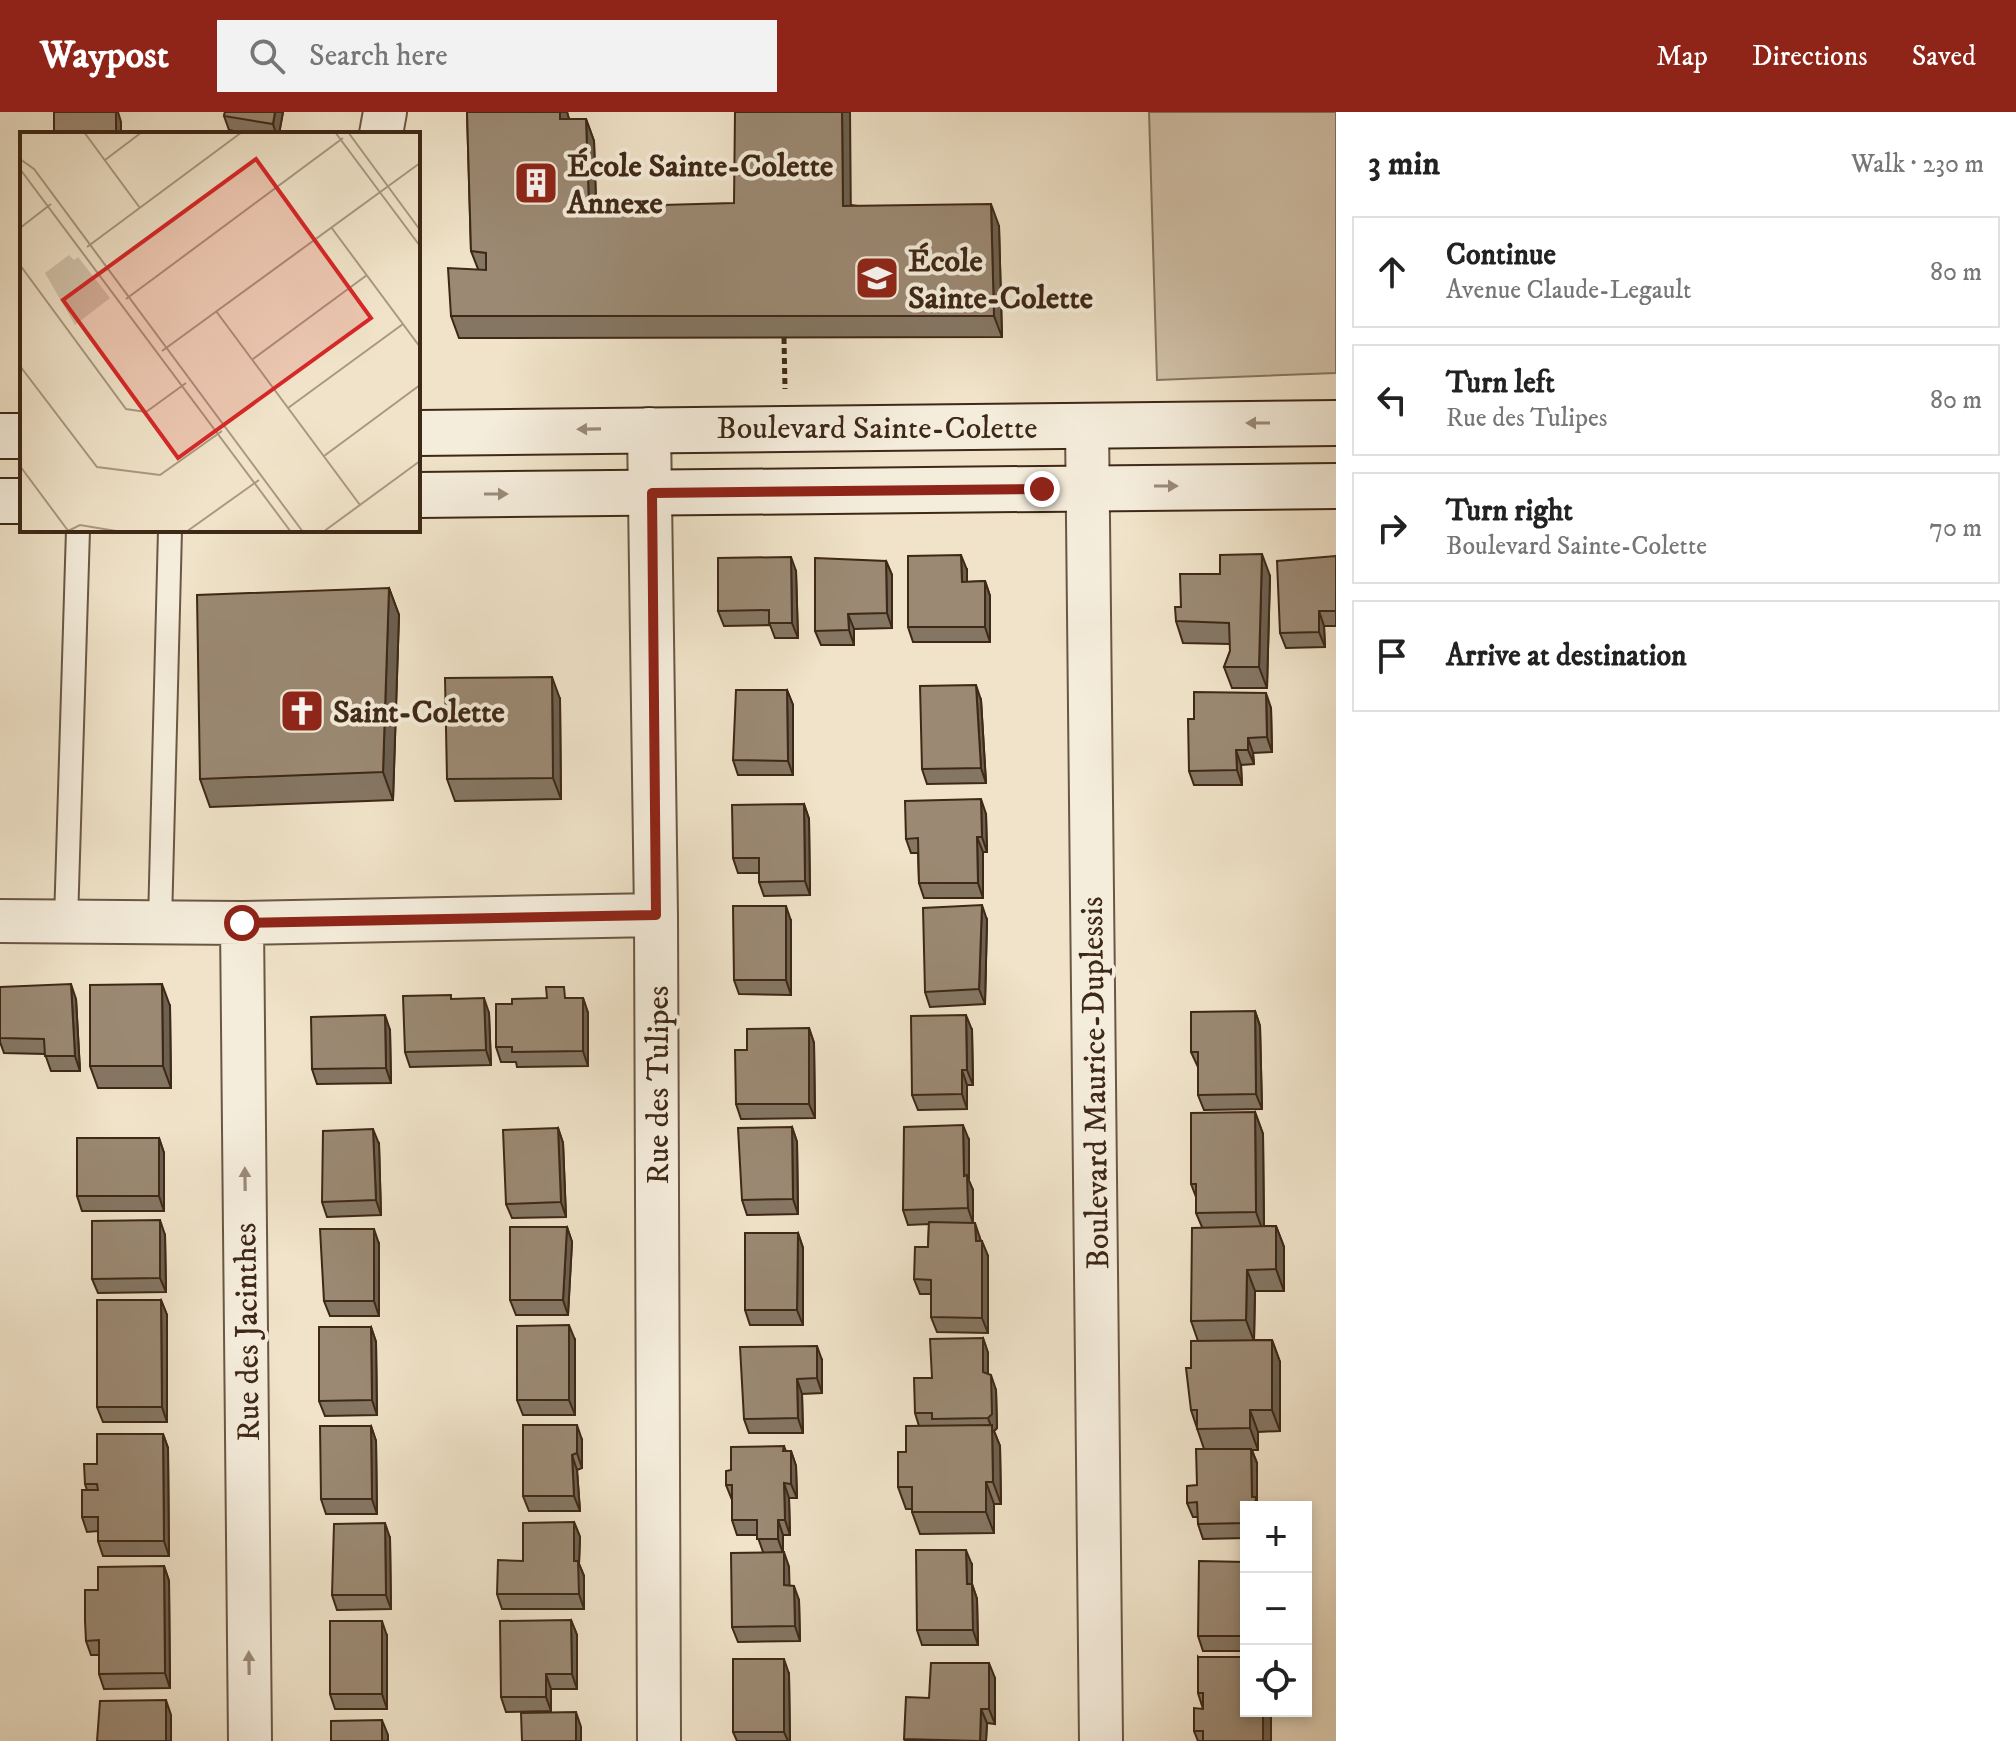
<!DOCTYPE html>
<html lang="en">
<head>
<meta charset="utf-8">
<style>
  body { margin:0; font-family:"IM FELL DW Pica",serif; background:#f2f2f2; color:#222 }
  .controls { position:absolute; right:24px; bottom:24px; display:grid; overflow:hidden; border-radius:0px; box-shadow:0 4px 12px #0003 }
  .controls button { width:72px; height:72px; display:grid; place-items:center; padding:0; border:0; border-bottom:2px solid #e0e0e0; background:#fff; color:#222; font:40px sans-serif }
  .stop { position:absolute; width:24px; height:24px; margin:-18px; border:6px solid #8f2418; border-radius:50%; background:#fff }
  .stop.end { background:#8f2418; border-color:#fff; box-shadow:0 2px 8px #0008 }
  .list { margin:0; padding:0; list-style:none }
  h2 { display:flex; justify-content:space-between; align-items:center; height:104px; margin:0; padding:0 32px; font-size:34px }
  h2 small { font-size:26px; font-weight:400; color:#767676 }
  .list li { display:grid; grid-template-columns:52px 1fr auto; gap:24px; align-items:center; box-sizing:border-box; height:112px; margin:0 16px 16px; padding:0 16px; border:2px solid #e0e0e0; border-radius:0px }
  .list b { display:block; font-size:30px; white-space:nowrap }
  .list p { margin:0; font-size:26px; white-space:nowrap; color:#767676 }
  .list em { font-size:26px; font-style:normal; color:#767676 }
  .icon { flex:none; width:44px; height:44px; fill:none; stroke:currentColor; stroke-width:2; stroke-linecap:round; stroke-linejoin:round }
  .map { position:relative; flex:none; width:1336px; height:1629px; overflow:hidden }
  header { display:flex; align-items:center; gap:48px; box-sizing:border-box; height:112px; padding:0 40px; background:#8f2418; color:#fff }
  header strong { font-size:38px }
  nav { display:flex; gap:44px; margin-inline-start:auto; font-size:28px }
  .search { width:560px; height:72px; background:#f2f2f2; display:flex; align-items:center; gap:20px; box-sizing:border-box; padding:0 28px; border-radius:0px; color:#767676; font-size:30px }
  main { display:flex }
  aside { flex:1; background:#fff }
  .map>svg:first-child { display:block }
  .green { fill:#d2c3ab; stroke:#887660; stroke-width:2 }
  .lines { fill:none; stroke-linecap:round; stroke-linejoin:round }
  .lane-casing { stroke:#6a5743; stroke-width:26 }
  .street-casing { stroke:#6a5743; stroke-width:46 }
  .secondary-casing { stroke:#3e2816; stroke-width:48 }
  .path { stroke:#3e2816; stroke-width:5; stroke-dasharray:6 4; stroke-linecap:butt }
  .lane { stroke:#f5eddc; stroke-width:22 }
  .street { stroke:#f5eddc; stroke-width:42 }
  .secondary { stroke:#f5eddc; stroke-width:44 }
  .wall { fill:#857663; stroke:#3e2816; stroke-width:2 }
  .shaded-wall { fill:#6c6050; stroke:#3e2816; stroke-width:2 }
  .building { fill:#9b8973; stroke:#3e2816; stroke-width:2 }
  .oneway { fill:#9a8a79 }
  .route { stroke:#8f2418; stroke-width:10 }
  .labels { text-anchor:middle; stroke-width:8; stroke-linejoin:round; paint-order:stroke }
  .poi-label { font-size:32px; font-weight:bold; fill:#3e2816; stroke:#f5eddc; text-anchor:start }
  .street-label { font-size:32px; fill:#3e2816; stroke:#f5eddc }
  .inset-road { fill:none; stroke:#a99881; stroke-width:2 }
  .view { fill:#d62828; fill-opacity:0.15; stroke:#d62828; stroke-width:4 }
  .inset-edge { fill:none; stroke:#3e2816; stroke-width:4 }
</style>
</head>
<body>
<header>
<strong>Waypost</strong>
<div class="search"><svg class="icon" aria-label="search" viewBox="0 0 24 24"><circle cx="10" cy="10" r="6"/><path d="M15 15l6 6"/></svg>Search here</div>
<nav><a>Map</a><a>Directions</a><a>Saved</a></nav>
</header>
<main>
<div class="map">
<svg width="1336" height="1629" viewBox="0 0 1336 1629">
  <rect width="100%" height="100%" fill="#f0e3c9"/>
  <filter id="stains"><feTurbulence type="fractalNoise" baseFrequency=".0025" numOctaves="4"/><feColorMatrix values="0 0 0 0 .2 0 0 0 0 .09 0 0 0 0 .02 0 0 0 .5 -.17"/></filter>
  <radialGradient id="worn" r=".72"><stop offset=".6" stop-color="#630" stop-opacity="0"/><stop offset="1" stop-color="#630" stop-opacity=".3"/></radialGradient>
  <path class="green" d="M1149,0H1336V261L1157,268Z"/>
  <g class="lines">
    <g class="lane-casing">
      <path id="lane" d="M66,809L78,418
        M160,810L170,418"/>
    </g>
    <g class="street-casing">
      <path id="street" d="M381,22L385,0
        M1087,313L1101,1629
        M649,317L656,803L659,1629
        M0,809L242,811L656,803
        M242,811L250,1629"/>
    </g>
    <g class="secondary-casing">
      <path id="secondary" d="M418,321L1336,311
        M0,324H22
        M418,383L1336,374
        M0,389H22"/>
    </g>
    <path class="path" d="M784,226L785,277"/>
    <use href="#lane" class="lane"/>
    <use href="#street" class="street"/>
    <use href="#secondary" class="secondary"/>
  </g>
  <path class="wall" d="M225,0H283L279,22H249L229,18L224,4Z
    M467,0H567L569,7H586L594,29L596,94L851,93L999,114L1002,225L459,226L451,204L478,157L471,139Z
    M1336,444V514H1324L1325,535L1286,536L1280,521Z
    M886,449L892,463V516L854,517V533H821L815,519Z
    M967,458V470L985,469L990,484V530H913L908,515Z
    M796,459L798,526H775L770,513L724,514L718,499Z
    M1270,464L1267,576H1232L1224,555L1230,539V532L1183,531L1176,509L1181,495Z
    M389,476L399,503L393,688L210,695L200,667Z
    M787,578L793,593V663H738L733,648Z
    M560,587L561,687L455,689L447,667Z
    M981,588L986,671L927,672L922,657Z
    M1271,596L1272,640L1253,641L1254,652L1241,653L1242,673H1194L1189,659L1194,607Z
    M804,692L809,707L810,783L764,784L759,770V761H738L733,746Z
    M986,702L987,740H983V786H924L919,771L918,741H911L906,727Z
    M987,808L985,892L930,895L925,880Z
    M791,809V883L739,882L734,868Z
    M0,875L76,887L80,959H51L45,942L4,941L0,930Z
    M568,886H583L588,901V954L517,955L516,950H501L496,935Z
    M170,894L171,976H98L90,954Z
    M1255,899L1260,914L1262,997L1204,998L1198,983V955L1191,940Z
    M489,901L491,953L410,955L405,940Z
    M809,916L814,931L815,1006L741,1007L736,992L747,938Z
    M390,918L391,971L317,972L312,957Z
    M972,918L973,973H967V997L918,998L912,983Z
    M1255,1000L1263,1022L1264,1114H1276L1284,1135V1179H1255L1254,1228H1272L1280,1250V1319L1258,1320V1338H1252L1257,1351V1389L1246,1395V1426L1203,1427L1198,1412V1405H1193L1187,1391L1197,1373L1204,1337L1191,1298V1256L1198,1229L1191,1209L1202,1115L1196,1101V1085L1191,1072Z
    M792,1015L797,1030L798,1102L747,1103L742,1088Z
    M558,1016L563,1031L566,1105L512,1106L506,1092Z
    M159,1026L164,1041V1099H82L77,1084Z
    M969,1028V1069L973,1078V1111L988,1144V1221L937,1220L931,1205V1182H920L914,1167L928,1135L929,1112L908,1113L903,1098Z
    M379,1032L381,1103L327,1105L322,1090Z
    M567,1115L572,1130L568,1203H516L510,1188Z
    M798,1121L803,1136V1213H750L745,1198Z
    M165,1123L166,1180L98,1181L92,1167Z
    M379,1132V1204H330L324,1189Z
    M161,1188L167,1203V1310H103L97,1295Z
    M371,1215L376,1230L377,1303L325,1304L319,1289Z
    M983,1226L988,1241V1262L996,1278L997,1316L994,1319L1000,1334L1001,1392H994V1421L920,1422L912,1400V1397H906L898,1375L906,1340L919,1314L915,1301L932,1266Z
    M575,1228V1303H523L517,1288Z
    M822,1248V1281L802,1282L803,1321H749L744,1307Z
    M371,1314L376,1329L377,1402H326L321,1387Z
    M163,1322L168,1336L169,1444H103L98,1429V1419L87,1420L82,1405L87,1378L85,1372L97,1352Z
    M582,1328V1356L577,1358L580,1399H529L523,1384Z
    M784,1334L786,1339H791L796,1354L797,1386H789L790,1423H783V1440L789,1455V1473L799,1488L800,1529L738,1530L732,1515L763,1440L757,1423H737L732,1408V1388L726,1373L731,1358Z
    M574,1410L580,1425L579,1452L584,1464V1497H502L497,1482L523,1449Z
    M390,1426L391,1497L337,1498L332,1483Z
    M1246,1450V1539H1203L1198,1524Z
    M972,1453V1472L977,1487L978,1533H922L917,1518Z
    M164,1454L169,1469L170,1576L104,1577L99,1562V1543H91L86,1529L98,1478Z
    M571,1508L577,1523V1577H551V1599L506,1600L501,1585Z
    M387,1524V1597H335L330,1582Z
    M1198,1545L1246,1599H1275V1602H1271V1629H1198L1194,1619L1203,1597L1198,1581Z
    M789,1562L790,1629H737L733,1620Z
    M995,1566V1612L987,1611L986,1629H905L904,1627L929,1586Z"/>
  <path class="shaded-wall" d="M116,0H118L121,10V22H116Z
    M275,0H283L279,22H276L273,12Z
    M560,0H567L569,7H560Z
    M842,0H850L851,115L843,94Z
    M586,7L594,29L597,116L589,95Z
    M991,92L999,114L1002,225L994,204Z
    M1262,442L1270,464L1267,576L1259,555Z
    M961,443L967,458V484L962,470Z
    M791,445L796,459L798,526L792,511Z
    M886,449L892,463V516L887,501Z
    M985,469L990,484V530L985,515Z
    M389,476L399,503L393,688L383,660Z
    M1319,499L1324,514L1325,535L1319,520Z
    M848,502L854,517V533L849,518Z
    M552,565L560,587L561,687L553,666Z
    M976,573L981,588L986,671L981,656Z
    M787,578L793,593V663L788,649Z
    M1266,581L1271,596L1272,640L1267,625Z
    M1248,626L1253,641L1254,652L1248,638Z
    M1236,638L1241,653L1242,673L1237,658Z
    M981,687L986,702L987,740L982,725Z
    M804,692L809,707L810,783L805,769Z
    M977,725L983,740V786L978,771Z
    M982,793L987,808L985,892L979,877Z
    M786,794L791,809V883L786,868Z
    M71,872L76,887L80,959L75,944Z
    M162,872L170,894L171,976L163,954Z
    M484,886L489,901L491,953L486,938Z
    M583,886L588,901V954L583,939Z
    M1255,899L1260,914L1262,997L1256,982Z
    M385,903L390,918L391,971L386,956Z
    M966,903L972,918L973,973L967,958Z
    M809,916L814,931L815,1006L809,992Z
    M962,958L967,973V997L962,982Z
    M1255,1000L1263,1022L1264,1122L1256,1100Z
    M963,1013L969,1028V1069L973,1078V1111L968,1096L964,1064Z
    M792,1015L797,1030L798,1102L793,1087Z
    M558,1016L563,1031L566,1105L561,1090Z
    M373,1017L379,1032L381,1103L376,1088Z
    M159,1026L164,1041V1099L159,1084Z
    M160,1108L165,1123L166,1180L160,1166Z
    M975,1111L980,1126L981,1144L976,1129Z
    M1276,1114L1284,1135V1179L1276,1157Z
    M567,1115L572,1130L568,1203L563,1188Z
    M374,1117L379,1132V1204L374,1189Z
    M798,1121L803,1136V1213L797,1198Z
    M982,1129L988,1144V1221L982,1206Z
    M1247,1158L1255,1179L1254,1229L1246,1208Z
    M161,1188L167,1203V1310L162,1295Z
    M569,1213L575,1228V1303L569,1288Z
    M371,1215L376,1230L377,1303L372,1288Z
    M983,1226L988,1241V1275L983,1260Z
    M1272,1228L1280,1250V1319L1272,1298Z
    M817,1234L822,1248V1281L817,1266Z
    M991,1263L996,1278L997,1316L994,1319L1000,1334L1001,1392L993,1370L992,1317L988,1306Z
    M797,1267L802,1282L803,1321L798,1306Z
    M1250,1298L1258,1320V1338L1250,1316Z
    M577,1313L582,1328V1356L577,1341Z
    M371,1314L376,1329L377,1402L372,1387Z
    M163,1322L168,1336L169,1444L164,1429Z
    M1251,1337L1257,1351V1389L1260,1395H1255L1252,1385Z
    M791,1339L796,1354L797,1386L791,1372Z
    M572,1343L577,1358L580,1399L574,1384Z
    M986,1370L994,1392V1421L986,1400Z
    M784,1371L789,1386L790,1423L785,1408Z
    M778,1408L783,1423V1441L778,1427Z
    M574,1410L580,1425L579,1452L584,1464V1497L579,1482L574,1449Z
    M385,1411L390,1426L391,1497L386,1483Z
    M966,1438L972,1453V1480V1472L977,1487L978,1533L973,1518L967,1472Z
    M784,1440L789,1455L790,1488L784,1473Z
    M164,1454L169,1469L170,1576L165,1561Z
    M794,1474L799,1488L800,1529L795,1514Z
    M571,1508L577,1523V1577L572,1562Z
    M382,1509L387,1524V1597L382,1582Z
    M784,1547L789,1562L790,1629H788L784,1620Z
    M989,1551L995,1566V1612L989,1597Z
    M546,1562L551,1577V1599L546,1585Z
    M166,1588L171,1603V1629H166Z
    M981,1597L987,1611L986,1629H980Z
    M1263,1599H1270L1271,1602V1629H1263Z
    M576,1600L581,1615V1629H576Z
    M382,1608L388,1623V1629H382Z"/>
  <path class="building" d="M54,0H116V22H54Z
    M225,0H275L273,12L224,4Z
    M467,0H560V7H586L589,95L734,91L735,0H842L843,94L991,92L994,204H451L448,156L486,158V141L471,139Z
    M1262,442L1259,555H1224L1230,539L1229,511L1176,509L1175,495H1181L1180,462H1220V443Z
    M961,443L962,470L985,469V515H908V444Z
    M1336,444V499H1319V520L1280,521L1277,449Z
    M791,445L792,511H769V498L718,499V446Z
    M815,446L886,449L887,501L848,502L849,518L815,519Z
    M389,476L383,660L200,667L197,483Z
    M552,565L553,666L447,667L445,566Z
    M976,573L981,656L922,657L920,574Z
    M736,578H787L788,649L733,648Z
    M1194,580L1266,581L1267,625L1248,626V638H1236L1237,658L1189,659L1188,607H1194Z
    M981,687L982,725H977L978,771H919L918,726L906,727L905,689Z
    M804,692L805,769L759,770V746H733L732,693Z
    M982,793L979,877L925,880L923,796Z
    M733,794H786V868H734Z
    M71,872L75,944H45L44,927L0,926V875Z
    M162,872L163,954H90V873Z
    M546,875H564L565,886H583V939L512,940V935H496V892H512V887L547,886Z
    M451,883V887L484,886L486,938L405,940L403,884Z
    M1255,899L1256,982L1198,983V940H1191V900Z
    M385,903L386,956L312,957L311,905Z
    M966,903L967,958H962V982L912,983L911,904Z
    M809,916V992H736L735,938H747V917Z
    M1255,1000L1256,1100L1196,1101V1072H1191V1001Z
    M963,1013L964,1064L967,1063L968,1096L903,1098L904,1015Z
    M792,1015L793,1087L742,1088L738,1016Z
    M558,1016L561,1090L506,1092L503,1018Z
    M373,1017L376,1088L322,1090L323,1019Z
    M77,1026H159V1084H77Z
    M160,1108V1166L92,1167V1109Z
    M929,1110L975,1111L976,1129H982V1206L931,1205V1168L914,1167L915,1135H928Z
    M1276,1114V1157L1247,1158L1246,1208L1191,1209L1192,1116Z
    M510,1115H567L563,1188H510Z
    M320,1117H374V1189H324Z
    M745,1121H798L797,1198H745Z
    M97,1188H161L162,1295H97Z
    M569,1213V1288H517V1214Z
    M319,1215H371L372,1288L319,1289Z
    M983,1226V1260L991,1263L992,1302L988,1306L932,1307V1301H915L914,1266H932L930,1227Z
    M1272,1228V1298H1250V1316L1197,1317V1298H1191L1186,1256H1191V1229Z
    M817,1234V1266L797,1267L798,1306L744,1307L740,1235Z
    M523,1313H577V1341L572,1343L574,1384H523Z
    M992,1313L993,1370H986V1400H912V1375H898V1340H906V1314Z
    M320,1314H371L372,1387H321Z
    M97,1322H163L164,1429H98V1405H82V1378H98L97,1372H85L84,1352H97Z
    M784,1334L783,1339H791V1372L784,1371L785,1408H778V1427H757V1408H732V1373H726V1359L731,1358V1335Z
    M1196,1337H1251L1252,1385H1256L1255,1395H1246V1411L1198,1412L1197,1390L1187,1391V1374L1197,1373Z
    M574,1410V1449H578L579,1482H497L498,1448L523,1449V1411Z
    M385,1411L386,1483H332L334,1412Z
    M916,1438H966L967,1472H972L973,1518H917Z
    M784,1440V1473L794,1474L795,1514L732,1515L731,1441Z
    M1199,1449L1246,1450V1524H1198Z
    M164,1454L165,1561L99,1562V1528L86,1529L85,1509V1478H98V1455Z
    M571,1508L572,1562H546V1585H501L500,1509Z
    M330,1509H382V1582H330Z
    M1198,1545H1246V1599H1263V1629H1203V1619H1194V1596L1203,1597V1581H1198Z
    M733,1547H784V1620H733Z
    M931,1551H989V1597H981L980,1629L904,1627L906,1585L929,1586Z
    M166,1588V1629H97L100,1589Z
    M576,1600V1629H522L521,1601Z
    M382,1608V1629H331V1609Z"/>
  <defs><path id="oneway-solid" d="M-6-.8H1V-3.2L6.5 0L1 3.2V.8H-6Z" transform="scale(2)"/></defs>
  <g class="oneway">
    <use href="#oneway-solid" transform="translate(1258 311) rotate(180)"/>
    <use href="#oneway-solid" transform="translate(589 317) rotate(179)"/>
    <use href="#oneway-solid" transform="translate(1166 374)"/>
    <use href="#oneway-solid" transform="translate(496 382)"/>
    <use href="#oneway-solid" transform="translate(245 1067) rotate(-91)"/>
    <use href="#oneway-solid" transform="translate(249 1551) rotate(-91)"/>
  </g>
  <g class="lines">
    <path class="route" d="M242,811L656,803L652,381L1042,377"/>
  </g>
  <defs>
    <g id="building-square" transform="scale(2.3)"><rect x="-9" y="-9" width="18" height="18" rx="4" fill="#8f2418" stroke="#f5eddc"/><path d="M-4-6H4V6H1V3H-1V6H-4ZM-2.5-4.3h1.7v1.8h-1.7ZM.8-4.3h1.7v1.8H.8ZM-2.5-1h1.7V.8h-1.7ZM.8-1h1.7V.8H.8Z" fill="#fff"/></g>
    <g id="school-square" transform="scale(2.3)"><rect x="-9" y="-9" width="18" height="18" rx="4" fill="#8f2418" stroke="#f5eddc"/><path d="M0-5L7-2L0 1L-7-2ZM-4 1L0 2.5L4 1V4Q0 6-4 4Z" fill="#fff"/></g>
    <g id="church-square" transform="scale(2.3)"><rect x="-9" y="-9" width="18" height="18" rx="4" fill="#8f2418" stroke="#f5eddc"/><path d="M-1.2-6h2.4v3.5h3.3v2.4h-3.3V6h-2.4V-.1h-3.3v-2.4h3.3Z" fill="#fff"/></g>
  </defs>
  <g fill-rule="evenodd">
    <use href="#building-square" x="536" y="71"/>
    <use href="#school-square" x="877" y="166"/>
    <use href="#church-square" x="302" y="599"/>
  </g>
  <g class="labels">
    <g class="poi-label">
      <text x="567" y="64">École Sainte-Colette<tspan x="567" dy="37">Annexe</tspan></text>
      <text x="908" y="159">École<tspan x="908" dy="37">Sainte-Colette</tspan></text>
      <text x="333" y="610">Saint-Colette</text>
    </g>
    <g class="street-label">
      <text x="877" y="326">Boulevard Sainte-Colette</text>
      <text transform="translate(1094 971) rotate(-91)" y="11">Boulevard Maurice-Duplessis</text>
      <text transform="translate(657 973) rotate(-90)" y="11">Rue des Tulipes</text>
      <text transform="translate(246 1220) rotate(-91)" y="11">Rue des Jacinthes</text>
    </g>
  </g>
  <g transform="translate(20 20)">
    <rect width="400" height="400" fill="#f0e3c9"/>
    <path d="M49,123L54,128L58,125L90,166L55,193L25,141Z" fill="#d2c3ab"/>
    <path class="inset-road" d="M64,0L120,76M315,0L400,114M328,0L400,98M0,27L14,37L283,400M85,28L122,0M0,37L271,400M311,95L400,215M0,96L31,72M67,115L222,0M0,133L106,277L126,280L166,251M106,167L323,6M196,179L340,373M142,219L400,31M233,227L347,143M0,234L77,335L140,343L202,299M268,276L383,192M304,324L400,253M0,334L49,400M48,399L60,393L102,400M166,400L239,348M303,400L400,329"/>
    <path class="view" d="M236,27L351,186L158,326L43,168Z"/>
    <rect width="400" height="400" class="inset-edge"/>
  </g>
  <rect width="100%" height="100%" filter="url(#stains)"/>
  <rect width="100%" height="100%" fill="url(#worn)"/>
</svg>
<div class="controls">
<button>+</button>
<button>−</button>
<button><svg class="icon" aria-label="locate" viewBox="0 0 24 24"><circle cx="12" cy="12" r="6"/><path d="M12 2v4M12 18v4M2 12h4M18 12h4"/></svg></button>
</div>
<div class="stop" style="left:242px;top:811px"></div>
<div class="stop end" style="left:1042px;top:377px"></div>
</div>
<aside>
<h2>3 min<small>Walk · 230 m</small></h2>
<ul class="list">
<li><svg class="icon" aria-label="ahead" viewBox="0 0 24 24"><path d="M12 20V5M6 11l6-6 6 6"/></svg><div><b>Continue</b><p>Avenue Claude-Legault</p></div><em>80 m</em></li>
<li><svg class="icon" aria-label="left" viewBox="0 0 24 24"><path d="M17 20v-9H6M10 6l-5 5 5 5"/></svg><div><b>Turn left</b><p>Rue des Tulipes</p></div><em>80 m</em></li>
<li><svg class="icon" aria-label="right" viewBox="0 0 24 24"><path d="M7 20v-9h11M14 6l5 5-5 5"/></svg><div><b>Turn right</b><p>Boulevard Sainte-Colette</p></div><em>70 m</em></li>
<li><svg class="icon" aria-label="arrive" viewBox="0 0 24 24"><path d="M6 21V4h12l-3 4 3 4H6"/></svg><div><b>Arrive at destination</b></div></li>
</ul>
</aside>
</main>
</body>
</html>
